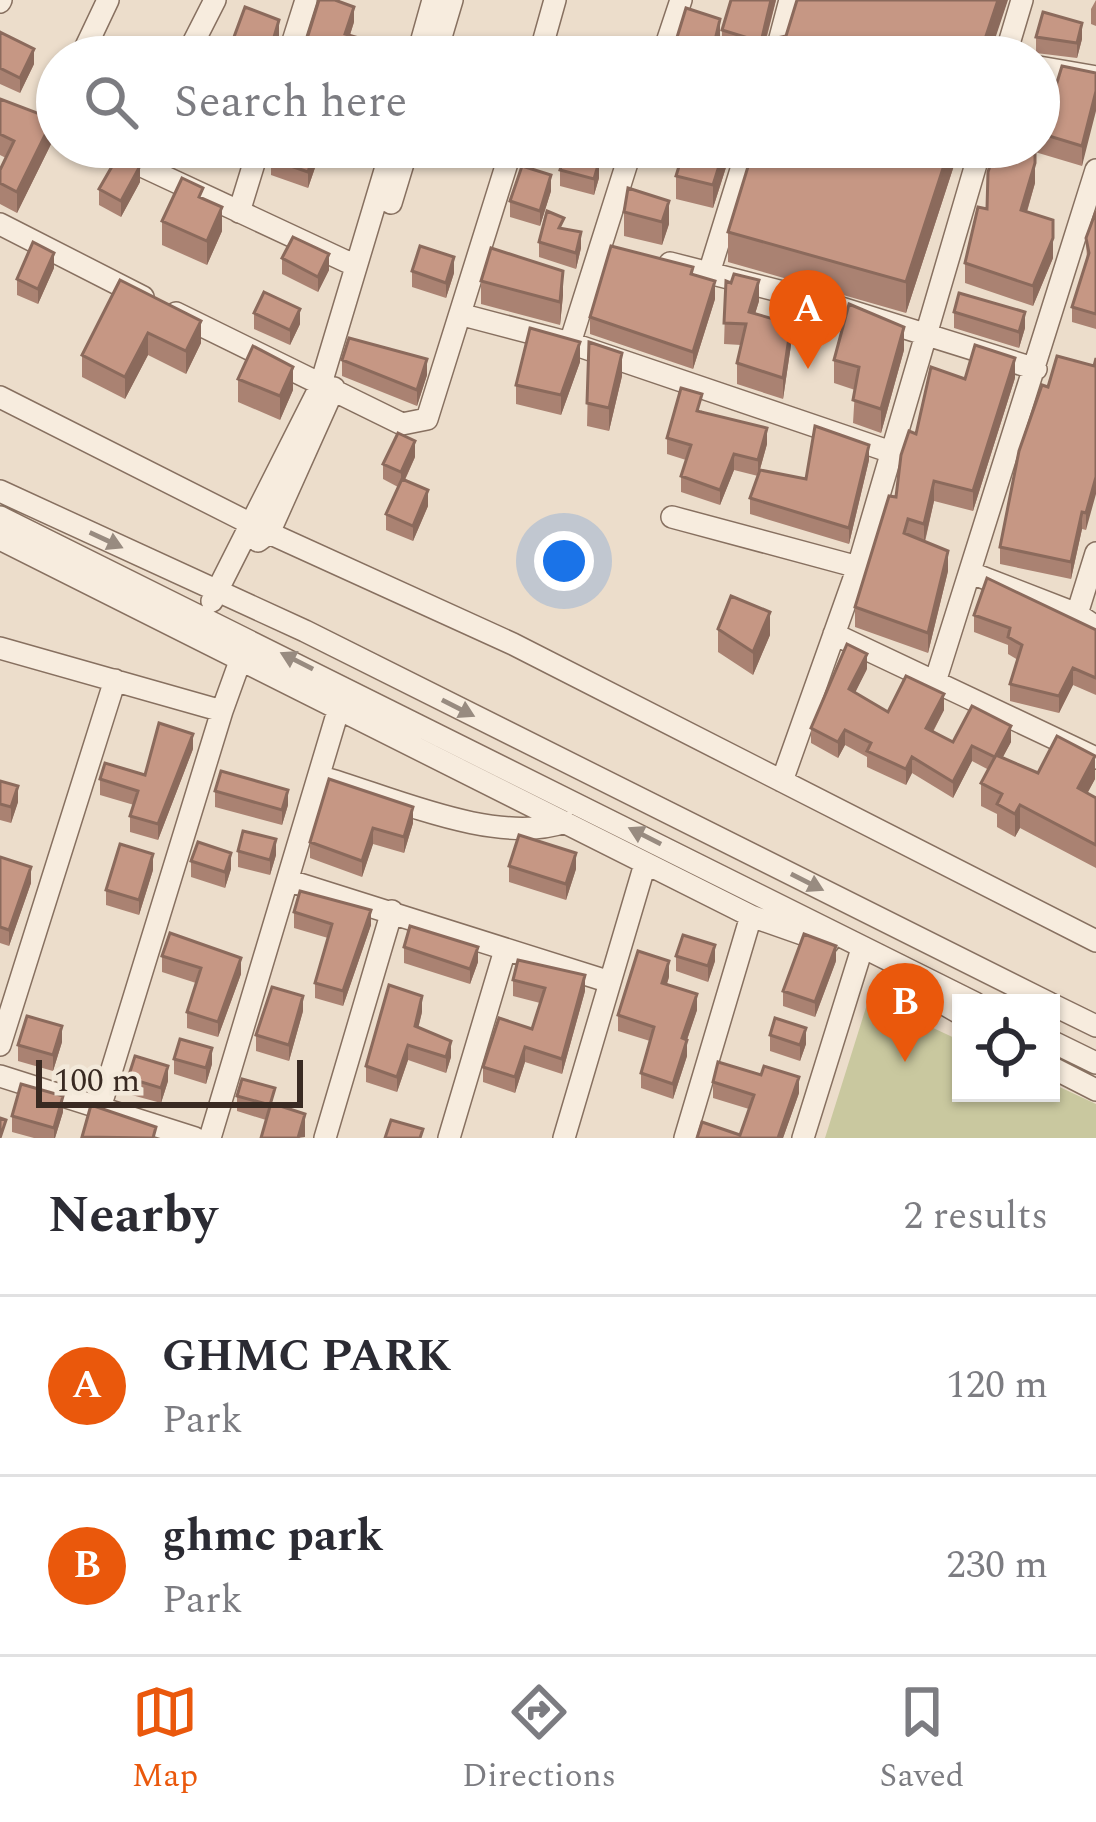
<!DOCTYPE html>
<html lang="en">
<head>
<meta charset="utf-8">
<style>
  body { margin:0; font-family:Spectral,serif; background:#f2f2f3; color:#2b2b33 }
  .controls { position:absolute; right:36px; bottom:36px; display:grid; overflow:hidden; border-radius:0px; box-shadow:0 3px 9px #0004 }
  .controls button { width:108px; height:108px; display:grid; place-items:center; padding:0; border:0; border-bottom:3px solid #e1e1e2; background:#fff; color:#2b2b33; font:60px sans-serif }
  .scale { position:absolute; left:36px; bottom:30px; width:267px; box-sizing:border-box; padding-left:12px; border:6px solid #392a22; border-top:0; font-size:33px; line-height:42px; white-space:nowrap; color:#392a22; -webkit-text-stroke:9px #f3e9da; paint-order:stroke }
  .you { position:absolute; left:564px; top:561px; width:42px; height:42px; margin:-30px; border:9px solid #fff; border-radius:50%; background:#1a73e8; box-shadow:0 0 0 18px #1a73e833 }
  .badge { display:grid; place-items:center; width:78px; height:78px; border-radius:50%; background:#ea580c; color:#fff; font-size:39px; font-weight:700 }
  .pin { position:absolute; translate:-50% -99px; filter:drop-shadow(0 3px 6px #0008) }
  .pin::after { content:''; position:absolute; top:63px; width:42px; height:36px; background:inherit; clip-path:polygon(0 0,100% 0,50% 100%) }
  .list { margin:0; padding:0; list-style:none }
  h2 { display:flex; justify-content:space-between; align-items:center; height:156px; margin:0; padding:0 48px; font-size:51px }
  h2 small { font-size:39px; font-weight:400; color:#7c7c81 }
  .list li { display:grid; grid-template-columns:78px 1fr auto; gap:36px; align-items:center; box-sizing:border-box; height:180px; padding:0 48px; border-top:3px solid #e1e1e2 }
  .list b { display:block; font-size:45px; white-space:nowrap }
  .list p { margin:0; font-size:39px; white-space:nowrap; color:#7c7c81 }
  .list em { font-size:39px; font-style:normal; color:#7c7c81 }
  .icon { flex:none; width:66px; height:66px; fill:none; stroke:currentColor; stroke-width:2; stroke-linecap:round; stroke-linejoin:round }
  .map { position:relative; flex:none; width:1096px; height:1138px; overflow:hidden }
  .search { position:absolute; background:#fff; box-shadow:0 3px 9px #0004; left:36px; right:36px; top:36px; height:132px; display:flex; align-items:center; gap:30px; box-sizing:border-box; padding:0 42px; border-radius:66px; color:#7c7c81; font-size:45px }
  .sheet { height:516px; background:#fff }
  nav { display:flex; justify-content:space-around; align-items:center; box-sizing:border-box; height:168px; border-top:3px solid #e1e1e2; background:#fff; font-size:33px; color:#7c7c81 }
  nav a { display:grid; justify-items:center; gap:6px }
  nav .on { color:#ea580c }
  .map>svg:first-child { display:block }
  .green { fill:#c9c89f }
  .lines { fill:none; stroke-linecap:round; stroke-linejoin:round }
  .minor-casing { stroke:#877060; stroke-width:24 }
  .minor { stroke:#f7ecde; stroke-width:21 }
  .wall { fill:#aa8272 }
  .shaded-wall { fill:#8b6a5c }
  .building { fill:#c69784; stroke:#8b6a5c; stroke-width:3 }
  .oneway { fill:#988b80 }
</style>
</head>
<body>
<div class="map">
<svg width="1096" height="1138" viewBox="0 0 1096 1138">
  <rect width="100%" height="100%" fill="#ecddcb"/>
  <path class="green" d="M869,998L961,1041V1093H1051V1083L1096,1104V1138H825Z"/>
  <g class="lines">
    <g class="minor-casing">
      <path id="minor" d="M0,2L1,0
        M81,57L108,0
        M186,57L215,0
        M288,57L306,0
        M417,57L433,0
        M435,57L452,0
        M539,57L555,0
        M662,57L681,0
        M775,57L790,0
        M1005,57L1022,0
        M1039,67L1096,77
        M49,123L57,105
        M101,147L356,266
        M391,203L408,147
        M239,212L259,147
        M0,224L143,297
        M670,263L822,302L1036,369
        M709,273L748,147
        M176,313L402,424L427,419L512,147
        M463,315L570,343L894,453
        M570,343L632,147
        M0,397L269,533L513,644L1096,941
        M0,491L305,631L1049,1003
        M0,517L975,1003
        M672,517L858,567
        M0,539L751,916L828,943
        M258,541L269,533L334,388
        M979,576L1077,614L1096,627
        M212,601L320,387L392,147
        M1077,614L1096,553
        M834,634L1096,758
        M0,648L222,711L100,1108
        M935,682L1096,170
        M222,711L240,661
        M322,777C391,797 496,846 565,822
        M782,781L858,567L981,147
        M290,881L610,982
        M925,993L961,1014
        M1051,1004L1096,1026
        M1051,1041L1096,1063
        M0,1045L115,680
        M1051,1067L1096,1090
        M0,1076L195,1138
        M210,1138L338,711
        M325,1138L392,911
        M449,1138L505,950
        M564,1138L645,864
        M685,1138L751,916
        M803,1138L860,955"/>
    </g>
    <use href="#minor" class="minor"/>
  </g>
  <path class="wall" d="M776,0L762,57H744L722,51V30Z
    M1096,0V26L1091,24V9Z
    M354,22L350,35L386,57H306V42Z
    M0,32L34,64L20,93L0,84Z
    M279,36L273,57H244L234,53V37Z
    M1036,37L1082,39L1077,58L1036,53Z
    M1096,73L1082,166L1035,152V183L1027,212L1053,240V258L1033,306L965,283V263L987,209L996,147H1039V109L1048,112Z
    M0,99L53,140L17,213L0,204V170L6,158L0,155Z
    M457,147H495L490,162L457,151Z
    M729,147V158L713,208L676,199V176Z
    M754,147H960L906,313L728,262V232Z
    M271,159L317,162L308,188L271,175Z
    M560,170L599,178L594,195L560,186Z
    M140,182L121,217L99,205V189Z
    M551,191L540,226L510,217V201Z
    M203,199L222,231L207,265L162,245V221Z
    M1096,211V329L1072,322V307L1087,260L1086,238Z
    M624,212L669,224L662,245L624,236Z
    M539,242L581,248L576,269L539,257Z
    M282,258L329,270L318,292L282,274Z
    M54,268L38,304L17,295V279Z
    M412,271L454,273L446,298L412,287Z
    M693,274L715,299L693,369L590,334V317Z
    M120,280L201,343L186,374L148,355L125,399L82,377V355Z
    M481,281L563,295L560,325L481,304Z
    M726,281L759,301L755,314L791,345L783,399L737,384V363L741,345L724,344Z
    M954,312L1025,328L1019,348L954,328Z
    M254,313L300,324L290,345L254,329Z
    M589,342L622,376L609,431L587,426Z
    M904,350L881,433L853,423L855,390L834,383V360Z
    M342,360L427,375L417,406L342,376Z
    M580,362L561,415L516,404V385Z
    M1094,366L1086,530L1082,529L1071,579L1000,564V547Z
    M1015,378L973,511L934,501L925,542L948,571L928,653L855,627V607L896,497L916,434Z
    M238,379L293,390L280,420L238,402Z
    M702,410L701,412L767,444L759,473L806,479L869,460L849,544L750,514V498L758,476L734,470L720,505L681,492V476L686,460L667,454V438Z
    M415,457L405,480L428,506L413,541L386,530V514L398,487L383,479V464Z
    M974,615L1096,630V695L1073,685L1059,713L1010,701V684L1018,660L1008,654V645L974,632Z
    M718,629L770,635L753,675L718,652Z
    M867,669L855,692L888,712L944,710L933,732L953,742H1011L1002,758L1038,773L1095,779L1087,793L1096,798V868L1020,828L1015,837L997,827V814L981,806V783L989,770L972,761L953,798L912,773L906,785L867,767V757L845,745L838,758L811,743V728Z
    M193,749L158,840L130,832V816L134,805L100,795V779L145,775Z
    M329,779L413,823L404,853L373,844L362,877L310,858V842Z
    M0,781L18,802L11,823L0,820Z
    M215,791L288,805L282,825L215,807Z
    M238,851L276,855L270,875L238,867Z
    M0,857L31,883L9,946L0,943Z
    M191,861L231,869L225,888L191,877Z
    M509,866L576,869L566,900L509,882Z
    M153,870L139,915L106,905V890Z
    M294,912L371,925L343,1006L315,998V983L328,938L294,928Z
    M404,947L478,962L470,984L404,963Z
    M162,956L241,974L218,1037L187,1028V1012L196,983L162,972Z
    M676,956L715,961L708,982L676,971Z
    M836,961L815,1017L783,1006V991Z
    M669,977L667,984L697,1010L687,1040V1056L673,1099L641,1088V1073L650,1041L618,1031V1015Z
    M513,980L585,991L562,1074L525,1062L515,1093L483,1082V1067L532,1029L540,1003L513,996Z
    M303,1011L289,1061L256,1051V1035Z
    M422,1012L418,1027L451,1057L446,1073L408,1060L397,1092L366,1082V1066Z
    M770,1035L806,1044L800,1061L770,1051Z
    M62,1042L53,1071L18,1061V1045Z
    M174,1059L212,1064L206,1084L174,1074Z
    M128,1078L168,1081L161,1103L128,1094Z
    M713,1082L799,1093L783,1138H697L740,1135L749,1109L713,1098Z
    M275,1088L266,1120L237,1111V1096Z
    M63,1112L55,1138H34L12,1132V1116Z"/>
  <path class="shaded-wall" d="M771,0H776L761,57V42Z
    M998,0H1008L989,57H979Z
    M354,7V22L345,50V34Z
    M720,19V43L716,57H711Z
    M279,20V36L273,57H270Z
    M1082,23V39L1077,58V43Z
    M34,49V64L20,93V78Z
    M1096,91V111L1082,166V146Z
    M53,119V140L17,213V192Z
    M317,147V162L308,188V172Z
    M725,147H729V158L713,208V185Z
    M950,147H960L906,313V282Z
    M599,162V178L594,195V179Z
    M1035,163V183L1021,231V210Z
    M140,166V182L121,217V201Z
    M551,175V191L540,226V211Z
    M669,201V224L662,245V222Z
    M222,207V231L207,265V241Z
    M1053,220V258L1033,306V286Z
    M581,232V248L576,269V253Z
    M54,253V268L38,304V289Z
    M329,254V270L318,292V277Z
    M454,257V273L446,298V283Z
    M563,271V295L560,325V302Z
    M759,280V301L749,333V312Z
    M715,281V299L693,369V352Z
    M300,309V324L290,345V330Z
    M1025,312V328L1019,348V332Z
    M201,321V343L186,374V351Z
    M791,324V345L783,399V378Z
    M904,327V350L881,433V409Z
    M148,333V355L125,399V377Z
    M580,342V362L561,415V395Z
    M622,353V376L609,431V408Z
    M1015,358V378L973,511V491Z
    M427,359V375L417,406V390Z
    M293,367V390L280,420V396Z
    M767,428V444L758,476V460Z
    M415,441V457L401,488V472Z
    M869,445V460L849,544V528Z
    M734,454V470L720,505V490Z
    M1096,477V494L1086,530V513Z
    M934,481V501L924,544V524Z
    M428,490V506L413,541V526Z
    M1082,512V529L1071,579V562Z
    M948,551V571L928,653V633Z
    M770,612V635L753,675V652Z
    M867,654V669L849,705V689Z
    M1073,668V685L1059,713V696Z
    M944,694V710L926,744V728Z
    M1011,726V742L995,772V757Z
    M845,730V745L838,758V742Z
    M193,734V749L158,840V824Z
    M972,746V761L953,798V782Z
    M1095,756V779L1078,811V788Z
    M912,757V773L906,785V769Z
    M18,786V802L11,823V807Z
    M288,790V805L282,825V810Z
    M1020,805V828L1015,837V814Z
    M413,807V823L404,853V837Z
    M373,828V844L362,877V861Z
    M276,839V855L270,875V860Z
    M231,853V869L225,888V872Z
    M576,853V869L566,900V884Z
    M153,854V870L139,915V900Z
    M31,867V883L9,946V930Z
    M371,910V925L343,1006V991Z
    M715,945V961L708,982V966Z
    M836,946V961L815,1017V1002Z
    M478,947V962L470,984V969Z
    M241,958V974L218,1037V1022Z
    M669,961V977L662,998V983Z
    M585,975V991L562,1074V1059Z
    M697,994V1010L682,1054V1038Z
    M303,996V1011L289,1061V1045Z
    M422,996V1012L415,1042V1026Z
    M62,1026V1042L53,1071V1055Z
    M806,1028V1044L800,1061V1045Z
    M687,1040V1056L673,1099V1084Z
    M451,1041V1057L446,1073V1057Z
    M408,1045V1060L397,1092V1077Z
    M525,1047V1062L515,1093V1077Z
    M212,1048V1064L206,1084V1068Z
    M168,1066V1081L161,1103V1088Z
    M799,1077V1093L783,1138H778Z
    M63,1096V1112L55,1138H54V1128Z
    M305,1114V1137L298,1138Z"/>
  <path class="building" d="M319,0H335L354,7L345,34L386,46L383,57H351L306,42Z
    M731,0H771L761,42L722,30Z
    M797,0H998L979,57H768V40L786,36Z
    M245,7L279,20L270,51L234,37Z
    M686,8L720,19L711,57H671Z
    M1043,12L1082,23L1077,43L1036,37Z
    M0,32L34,49L20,78L0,68Z
    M1062,66L1096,73V91L1082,146L1039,133V109L1048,112Z
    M0,99L53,119L17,192L0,183V170L14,141L0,134Z
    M275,147H316L308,172L271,159Z
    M685,147H725L713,185L676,176Z
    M754,147H950L906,282L728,232Z
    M996,147H1035V163L1021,210L1053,220V238L1033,286L965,263L978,207L987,209L988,172Z
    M566,150L599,162L594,179L560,170Z
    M118,156L140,166L121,201L99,189Z
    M522,166L551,175L540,211L510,201Z
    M182,178L203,188L199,197L222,207L207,241L162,221Z
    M628,188L669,201L662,222L624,212Z
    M547,211L564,218L559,228L581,232L576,253L539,242Z
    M1096,211V314L1072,307L1089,253L1086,238Z
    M293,237L329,254L318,277L282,258Z
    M33,242L54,253L38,289L17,279Z
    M420,246L454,257L446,283L412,271Z
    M611,246L693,267L691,274L715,281L693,352L590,317Z
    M491,248L563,271L560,302L481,281Z
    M734,274L759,280L749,312L791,324L783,378L737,363L746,324L724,323L726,281L731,283Z
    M120,280L201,321L186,351L148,333L125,377L82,355Z
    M264,292L300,309L290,330L254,313Z
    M959,293L1025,312L1019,332L954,312Z
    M849,304L904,327L881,409L853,400L859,367L834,360Z
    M530,328L580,342L561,395L516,385Z
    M349,338L427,359L417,390L342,360Z
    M589,342L622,353L609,408L587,403Z
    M975,345L1015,358L973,491L934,481L924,524L908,519L904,533L948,551L928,633L855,607L889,496L896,497L901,455L909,431L916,434L931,367L965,379Z
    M253,346L293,367L280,396L238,379Z
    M1057,356L1094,366L1096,358V477L1086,513L1082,512L1071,562L1000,547L1019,451L1042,385L1048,387Z
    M681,388L702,394L697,411L767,428L758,460L734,454L720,490L681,476L691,445L667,438Z
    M815,426L869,445L849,528L750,498L760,470L806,479Z
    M398,433L415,441L401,472L383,464Z
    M402,479L428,490L413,526L386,514Z
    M987,578L1096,630V678L1073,668L1059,696L1010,684L1022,645L1008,637L1010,628L974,615Z
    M731,596L770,612L753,652L718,629Z
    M847,644L867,654L849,689L888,712L906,676L944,694L926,728L953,742L972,706L1011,726L995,757L972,746L953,782L912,757L906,769L867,751L871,743L845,730L838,742L811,728Z
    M159,723L193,734L158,824L130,816L138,791L100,779L105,763L145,775Z
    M1057,736L1095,756L1078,788L1096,798V845L1020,805L1015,814L997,804L1002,794L981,783L996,755L1038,773Z
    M221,771L288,790L282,810L215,791Z
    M329,779L413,807L404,837L373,828L362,861L310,842Z
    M0,781L18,786L11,807L0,804Z
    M243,831L276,839L270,860L238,851Z
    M519,835L576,853L566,884L509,866Z
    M198,842L231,853L225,872L191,861Z
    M120,844L153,854L139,900L106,890Z
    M0,857L31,867L9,930L0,927Z
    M300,891L371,910L343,991L315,983L332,924L294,912Z
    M410,926L478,947L470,969L404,947Z
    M170,933L241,958L218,1022L187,1012L201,968L162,956Z
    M804,934L836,946L815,1002L783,991Z
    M683,935L715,945L708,966L676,956Z
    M638,951L669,961L662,983L697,994L682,1038L687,1040L673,1084L641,1073L654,1027L618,1015Z
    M518,960L585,975L562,1059L525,1047L515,1077L483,1067L499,1018L532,1029L545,988L513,980Z
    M389,985L422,996L415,1026L451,1041L446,1057L408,1045L397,1077L366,1066Z
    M272,987L303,996L289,1045L256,1035Z
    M27,1016L62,1026L53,1055L18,1045Z
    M775,1018L806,1028L800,1045L770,1035Z
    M180,1039L212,1048L206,1068L174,1059Z
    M135,1056L168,1066L161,1088L128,1078Z
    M718,1062L761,1075L764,1066L799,1077L778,1138H697L702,1122L740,1135L754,1095L713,1082Z
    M242,1079L275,1088L270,1105L237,1096Z
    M21,1084L63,1096L54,1128L12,1116Z
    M271,1103L305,1114L298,1138H261Z
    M91,1105L156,1127L153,1138L82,1137Z
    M0,1118L6,1120L0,1138Z
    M391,1120L423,1129L420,1138H385Z"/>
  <defs><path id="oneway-solid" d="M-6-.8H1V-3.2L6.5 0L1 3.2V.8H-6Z" transform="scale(3)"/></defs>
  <g class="oneway">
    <use href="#oneway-solid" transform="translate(106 540) rotate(25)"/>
    <use href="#oneway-solid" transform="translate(297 661) rotate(-153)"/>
    <use href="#oneway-solid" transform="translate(458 708) rotate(27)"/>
    <use href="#oneway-solid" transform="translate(645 836) rotate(-153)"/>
    <use href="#oneway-solid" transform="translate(807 882) rotate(27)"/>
  </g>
</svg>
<div class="controls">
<button><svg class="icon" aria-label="locate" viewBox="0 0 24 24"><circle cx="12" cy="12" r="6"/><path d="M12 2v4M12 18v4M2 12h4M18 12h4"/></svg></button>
</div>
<div class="scale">100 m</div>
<div class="you"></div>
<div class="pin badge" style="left:808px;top:369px">A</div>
<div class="pin badge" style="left:905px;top:1062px">B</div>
<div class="search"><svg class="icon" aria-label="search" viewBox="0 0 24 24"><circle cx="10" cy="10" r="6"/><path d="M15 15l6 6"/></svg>Search here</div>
</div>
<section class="sheet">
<h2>Nearby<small>2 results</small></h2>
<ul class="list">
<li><span class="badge">A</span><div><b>GHMC PARK</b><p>Park</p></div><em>120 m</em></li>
<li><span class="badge">B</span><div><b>ghmc park</b><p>Park</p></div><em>230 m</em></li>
</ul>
</section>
<nav>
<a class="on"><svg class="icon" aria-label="map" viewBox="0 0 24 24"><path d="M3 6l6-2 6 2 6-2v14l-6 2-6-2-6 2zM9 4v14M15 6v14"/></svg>Map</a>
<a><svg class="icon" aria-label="directions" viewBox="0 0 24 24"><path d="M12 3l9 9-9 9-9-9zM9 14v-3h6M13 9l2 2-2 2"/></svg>Directions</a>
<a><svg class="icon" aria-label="saved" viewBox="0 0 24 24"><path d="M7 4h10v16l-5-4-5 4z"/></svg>Saved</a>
</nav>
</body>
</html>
